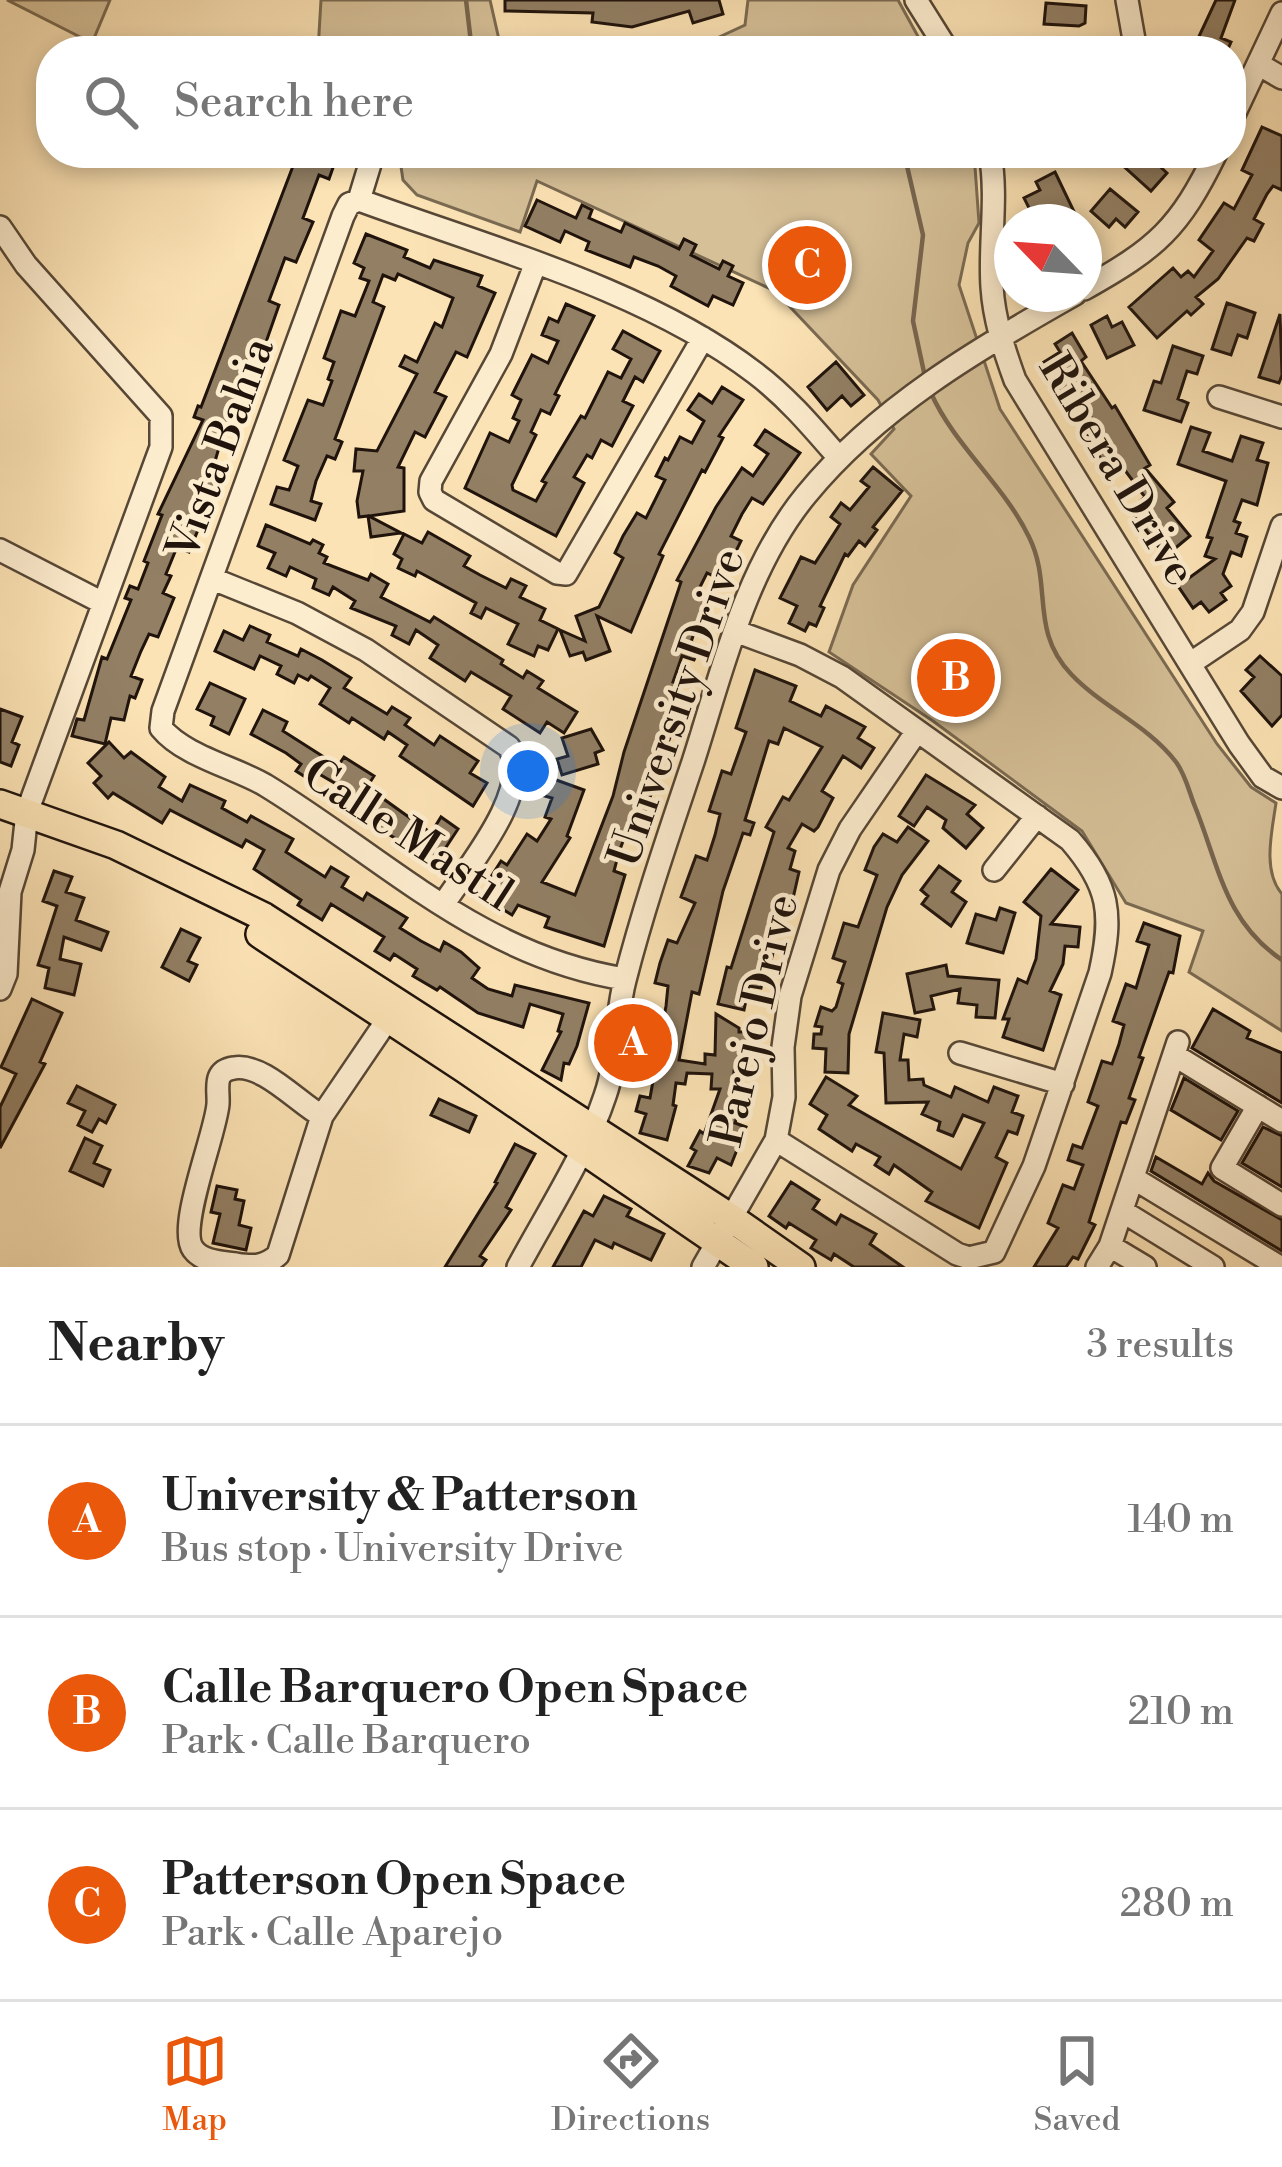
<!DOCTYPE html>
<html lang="en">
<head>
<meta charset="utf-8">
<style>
  body { margin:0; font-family:"Libre Bodoni",serif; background:#f2f2f2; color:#222 }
  .compass { position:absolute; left:994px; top:204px; width:108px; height:108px; border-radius:50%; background:#fff; box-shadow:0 6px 18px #0003; rotate:295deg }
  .you { position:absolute; left:528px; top:771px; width:42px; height:42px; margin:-30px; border:9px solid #fff; border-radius:50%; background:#1a73e8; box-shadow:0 0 0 18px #1a73e833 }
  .badge { display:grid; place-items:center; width:78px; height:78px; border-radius:50%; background:#ea580c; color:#fff; font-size:39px; font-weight:700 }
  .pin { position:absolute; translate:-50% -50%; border:6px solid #fff; box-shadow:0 3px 12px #0006 }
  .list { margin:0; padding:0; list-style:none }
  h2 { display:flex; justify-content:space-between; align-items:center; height:156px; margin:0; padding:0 48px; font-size:51px }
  h2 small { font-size:39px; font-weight:400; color:#767676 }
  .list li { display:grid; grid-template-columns:78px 1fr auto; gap:36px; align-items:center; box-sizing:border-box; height:192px; padding:0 48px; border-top:3px solid #e0e0e0 }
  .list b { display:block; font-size:45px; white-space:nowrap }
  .list p { margin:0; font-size:39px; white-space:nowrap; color:#767676 }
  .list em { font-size:39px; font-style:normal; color:#767676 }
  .icon { flex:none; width:66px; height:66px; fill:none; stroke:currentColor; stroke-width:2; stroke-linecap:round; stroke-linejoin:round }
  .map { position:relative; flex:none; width:1282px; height:1267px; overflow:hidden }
  .search { position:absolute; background:#fff; box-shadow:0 6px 18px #0003; left:36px; right:36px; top:36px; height:132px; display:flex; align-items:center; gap:30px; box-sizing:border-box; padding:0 42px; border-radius:48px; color:#767676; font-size:45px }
  .sheet { height:732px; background:#fff }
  nav { display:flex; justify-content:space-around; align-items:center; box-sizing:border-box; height:168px; border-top:3px solid #e0e0e0; background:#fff; font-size:33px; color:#767676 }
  nav a { display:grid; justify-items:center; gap:6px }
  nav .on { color:#ea580c }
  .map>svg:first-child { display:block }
  .green { fill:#d6c098; stroke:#7a6a52; stroke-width:3 }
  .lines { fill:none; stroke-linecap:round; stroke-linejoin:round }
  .stream { stroke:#77654f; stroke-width:4.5 }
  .building { fill:#927f64; stroke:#1f130c; stroke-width:3 }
  .minor-casing { stroke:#564736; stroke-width:26 }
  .major-casing { stroke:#1f130c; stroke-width:32 }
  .minor { stroke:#fdedcf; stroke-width:21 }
  .major { stroke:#fce3b5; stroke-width:27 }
  .labels { text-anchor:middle; stroke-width:9; stroke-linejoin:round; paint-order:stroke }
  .street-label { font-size:45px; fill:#1f130c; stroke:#fdedcf }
</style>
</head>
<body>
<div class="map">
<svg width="1282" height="1267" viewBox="0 0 1282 1267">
  <rect width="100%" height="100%" fill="#fce3b5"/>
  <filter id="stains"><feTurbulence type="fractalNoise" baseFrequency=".00167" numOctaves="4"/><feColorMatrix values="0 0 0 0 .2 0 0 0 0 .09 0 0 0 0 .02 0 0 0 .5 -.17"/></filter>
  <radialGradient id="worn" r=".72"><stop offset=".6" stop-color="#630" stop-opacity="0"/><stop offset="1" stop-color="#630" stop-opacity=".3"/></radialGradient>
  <path class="green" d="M7,0H110L92,43Z
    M321,0H490L500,44L544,51H318Z
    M748,0H898L926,51H689L745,25Z
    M399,153H974L979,223L968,243L959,285L1000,409L1217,744L1251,787L1276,803C1272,831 1262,871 1282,894V1031L1189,972L1203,931L1126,903L1082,831L933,721L829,652L853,585L911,496L871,454L894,429L878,400L775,291L537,181L520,232L417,195L403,180Z"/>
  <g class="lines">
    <path class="stream" d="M466,0L472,51
      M904,153L923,235L913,321L925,377
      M931,393C954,445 1004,485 1029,537C1053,585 1029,630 1071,674C1102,707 1148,725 1176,762C1185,774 1189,791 1194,804C1219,865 1224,921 1282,960"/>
  </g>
  <path class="building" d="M505,0H719L723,14L693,23L689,11L632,27L592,22L593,13L505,11Z
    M1216,0H1235L1221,38L1231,42L1227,51H1203L1194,47Z
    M1046,3L1086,6L1085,23L1079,26L1044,24Z
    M1262,127L1282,136V190L1273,186L1267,194L1254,219L1263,224L1254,241L1247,238L1218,279L1196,297L1203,304L1191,315L1187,311L1157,338L1129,307L1173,268L1181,277L1188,271L1194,277L1213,251L1199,240L1224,203L1234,209L1252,175L1242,170Z
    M298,153H330L326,159L335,162L329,179L319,175L303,218L313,222L296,262L285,258L269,301L279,305L265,345L255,342L238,383L249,387L238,429L228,425L218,451L213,468L223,473L215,490L205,486L193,510L204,515L189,552L177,547L166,574L171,576L163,593L174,598L158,637L149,634L141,651L131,676L142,680L135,698L130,696L124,720L111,718L105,744L72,736L77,719L84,720L102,657L107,659L131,600L125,598L130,586L138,589L148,563L144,561L162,515L158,514L203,420L194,417L198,406L201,407Z
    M1109,153H1161L1154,161L1167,173L1151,191Z
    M1055,172L1079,222H1036L1024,198L1040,190L1036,182Z
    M1110,189L1138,212L1125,227L1116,219L1109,227L1091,211Z
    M537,200L576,218L582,205L592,210L589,218L621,232L625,223L679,249L684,239L696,245L691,255L719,269L723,261L733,266L728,276L743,283L733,305L713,296L708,306L671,286L676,276L658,266L634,257L630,267L586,250L589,242L565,231L560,242L525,226Z
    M366,234L407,250L404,257L430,268L434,260L482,276L478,286L495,293L467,357L456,352L435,392L446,397L425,437L415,432L398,467L404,468V511L369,516L401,533L371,537L368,516L359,517L357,501L363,471H354L356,449L377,451L417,374L400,366L405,356L417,362L435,323L442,327L453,298L398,274L395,280L383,275L373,302L384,307L335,439L342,442L335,459L327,456L316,481L311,501L321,504L315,520L271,504L277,487L289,490L298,466L284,460L308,400L323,405L332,381L328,379L334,362L324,358L341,311L355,316L369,281L360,278L364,268L354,263Z
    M1227,303L1255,313L1247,338L1238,335L1231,355L1212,349Z
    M566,304L594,316L555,394L559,396L550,414L541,410L531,432L536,435L512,485L513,490L536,501L546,483L542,481L581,416L585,418L608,372L621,378L631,359L613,349L623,331L660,351L643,382L635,377L623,401L633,406L612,446L601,440L592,458L587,455L574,477L584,483L556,536L465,488L490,433L509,442L519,421L513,418L521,400L512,395L532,355L548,363L558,341L542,335L549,318L558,322Z
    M1280,314L1282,375L1279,383L1259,377Z
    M1107,316L1112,327L1122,322L1134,345L1107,358L1091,325Z
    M1072,333L1086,357L1081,361L1112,408L1115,406L1150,465L1145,468L1174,502L1167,508L1190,536L1173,550L1165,540L1158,546L1130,510L1145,497L1124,469L1111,476L1087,435L1099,428L1077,398L1069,404L1044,362L1060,352L1055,344Z
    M1173,346L1203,356L1197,374L1187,371L1178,399L1188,403L1181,422L1144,410L1154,381L1161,383Z
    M836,362L864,395L851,406L842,396L827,410L808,387Z
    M722,387L743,400L719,436L723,438L705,472L702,470L659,554L663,556L631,632L597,616L610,651L586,660L583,652L570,656L560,630L585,641L576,616L599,607L623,558L615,553L623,536L637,513L646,518L665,480L656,476L665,458L668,460L680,437L692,443L704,421L688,410L699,394L712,403Z
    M1191,427L1210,433L1203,451L1232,461L1241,436L1263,443L1257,460L1268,463L1257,505L1242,500L1234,521L1240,523L1236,533L1247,537L1241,556L1231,552L1223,574L1231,586L1221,593L1226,600L1209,612L1201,602L1193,608L1178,586L1215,559L1205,556L1212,538L1207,537L1226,481L1178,464Z
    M765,430L800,453L763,504L752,498L742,514L731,536L741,541L722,580L707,573L696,595L706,599L691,642L700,646L694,660L682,656L673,682L677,683L671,700L681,703L673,730L665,750L656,747L648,767L644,786L653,789L638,832L628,828L619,852L614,871L625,875L604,946L545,927L549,917L518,905L512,915L496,905L503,894L487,883L501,861L507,865L527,834L537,841L551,819L545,817L552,798L541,795L548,777L584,790L567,836L570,838L542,882L575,895L613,796L624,752L681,582L677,580L716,507L742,468L753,476L768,454L755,445Z
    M873,467L902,491L873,527L877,530L865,546L859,541L848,556L845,554L820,606L824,608L816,626L809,623L805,631L789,623L797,606L780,598L801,557L815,563L840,524L831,517L841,503L850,510L869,487L861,481Z
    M266,525L310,544L313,540L323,545L319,553L327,557L324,563L368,580L371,574L388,584L381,597L430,622L434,617L503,660L501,664L523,678L527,671L543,681L538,688L577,712L564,733L547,722L540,733L503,709L511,696L471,672L465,681L430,658L438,645L416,630L409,644L392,635L396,626L351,608L355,601L333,587L329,595L313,588L316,579L290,567L286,576L268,568L275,553L258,546Z
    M428,532L470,556L464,566L480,575L506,588L511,579L526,586L520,597L545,609L540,620L558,629L548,650L538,646L534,656L508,644L518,624L486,608L481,618L471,613L476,603L417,571L415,576L398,568L402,559L394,554L404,534L422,543Z
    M250,626L270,635L267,642L298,656L301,649L322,660L351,678L344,688L387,714L392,707L410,718L405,725L434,745L440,736L478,761L470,773L487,783L473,806L400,756L407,745L388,732L384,739L352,718L349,723L320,704L330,688L311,676L308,680L298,675L294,683L277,674L281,666L260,656L254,669L215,651L224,631L243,640Z
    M1260,656L1282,676V715L1272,726L1241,691L1254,677L1246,670Z
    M755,670L796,686L790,701L821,716L826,706L865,727L858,738L874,748L861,768L843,756L822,791L833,798L818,827L814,831L802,824L788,848L795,851L790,869L799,872L794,894L789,909L777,905L761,949L773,953L769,968L765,967L761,988L749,986L744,1010L718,1004L727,967L731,968L774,832L766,827L783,797L789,800L822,747L784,728L778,744L769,741L745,820L754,823L750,835L743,833L723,891L699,994L692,992L679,1060L705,1064V1054L715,1055L716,1014L739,1028V1032H751L748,1072L734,1071L732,1101L741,1104L735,1123L746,1127L731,1165L717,1158L709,1173L688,1166L696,1151L691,1148L700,1131L704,1134L720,1089H711L712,1074L687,1073L685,1084L676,1083L673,1105L676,1106L667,1140L640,1133L646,1114L636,1111L640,1096L650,1098L654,1075L641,1074L648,1031L661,1033L666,1006L668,986L655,983L660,963L668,940L677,943L695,903L681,897L696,856L707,860L715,835L720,814L709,811L722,771L731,774L746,732L736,728Z
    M210,683L245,699L229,734L211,725L214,717L197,709Z
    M0,709L22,717L12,742L19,745L11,766L0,762Z
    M263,710L287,722L283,731L338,766L344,757L374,776L367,787L431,833L441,817L458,829L435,864L379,828L385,819L364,806L360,813L343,803L350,792L319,774L313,782L296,771L301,764L286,753L251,734Z
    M591,729L603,750L595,753L598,764L562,775L557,759L568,756L562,738Z
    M109,742L124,758L131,752L165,777L159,787L182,801L190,785L225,801L222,808L247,822L251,816L293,839L286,852L325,877L331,867L348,877L342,887L363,900L367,893L407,918L400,928L421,941L440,951L444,942L461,952L479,968L472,978L488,989L512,996L515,985L589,1003L577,1046L569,1064L564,1063L561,1080L542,1070L561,1032L558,1031L563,1014L530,1004L523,1027L478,1013L440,987L437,990L413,976L417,969L394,954L390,960L375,951L384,937L331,904L322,920L298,905L301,900L254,869L264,850L246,840L242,847L170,810L162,823L113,793L108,798L94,783L101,776L88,763Z
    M926,775L975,805L967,814L983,828L966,848L943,828L946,820L927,807L914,826L899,816Z
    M908,827L928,841L902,875L887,907L849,1034L848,1073L825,1072L826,1049L813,1048L814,1034H821L822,1027L815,1026L821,1007L832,1011L836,1007L843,984L838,982L845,962L833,958L844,923L858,927L877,875L865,870L874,847L883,834L897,842Z
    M939,866L960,881L952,892L966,902L951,926L922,904L928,896L921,890Z
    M1051,869L1078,890L1051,924L1080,927L1078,947L1065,946L1063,964L1050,991L1061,995L1043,1050L1003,1037L1009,1019H1003L1018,979L1027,983L1036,959L1041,916L1024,902Z
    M54,871L72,877L66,892L84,898L76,920L108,932L101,950L64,937L60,959L81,964L74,995L45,988L49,968L38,965L57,906L43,901Z
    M1000,908L1015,913L1003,953L967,943L976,914L996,920Z
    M1144,923L1180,936L1173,973L1169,972L1139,1057L1143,1058L1129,1098L1135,1100L1126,1123L1121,1122L1089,1222L1095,1225L1078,1259L1073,1257L1066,1267H1034L1058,1228L1048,1223L1063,1185L1074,1189L1083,1165L1068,1160L1073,1145L1082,1148L1098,1106L1088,1102L1102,1061L1112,1064L1119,1044L1124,1025L1113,1021L1126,984L1136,988L1149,945L1137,941Z
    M181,929L200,938L188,961L197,965L189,981L162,967Z
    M946,965L948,976L999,980L995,1018L976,1017L977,1005L958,1003L960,989L931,996L934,1009L915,1013L907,974Z
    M32,999L62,1013L40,1062L45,1064L0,1148V1107L16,1074L1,1067Z
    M1213,1009L1250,1031L1247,1038L1282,1053V1103L1192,1048Z
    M883,1013L920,1020L917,1037L904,1034L900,1060H908L909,1080L923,1079L924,1085L951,1097L955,1087L988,1102L994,1087L1018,1096L1012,1112L1023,1116L1017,1134L1008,1131L996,1157L1007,1163L979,1228L926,1201L932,1192L894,1165L889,1174L875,1165L880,1157L856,1144L852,1151L819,1129L827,1115L810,1104L826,1077L857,1096L849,1105L961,1169L984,1123L963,1115L953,1136L938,1130L940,1122L922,1114L928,1102L886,1103L884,1053L876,1052Z
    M1184,1078L1238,1111L1221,1140L1171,1110Z
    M77,1086L115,1105L106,1123L99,1119L92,1132L78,1125L85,1111L68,1103Z
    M439,1099L476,1116L469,1132L431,1115Z
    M1263,1127L1282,1136V1187L1242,1163Z
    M85,1138L102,1146L94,1163L110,1170L103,1186L70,1171Z
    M515,1144L535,1154L506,1207L511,1210L480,1256L486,1260L481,1267H445L497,1183L495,1182Z
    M1156,1157L1202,1184L1208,1173L1214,1181L1282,1220V1251L1151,1171Z
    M791,1182L819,1200L813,1209L836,1224L841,1215L876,1234L870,1244L903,1267H854L834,1254L831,1260L811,1248L816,1240L789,1223L786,1228L769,1216Z
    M217,1186L237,1190L235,1199L244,1201L239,1225L251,1228L246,1250L213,1243L220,1214L211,1212Z
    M604,1196L631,1209L627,1216L664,1234L651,1260L614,1243L612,1248L595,1240L581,1267H553L584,1211L593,1216Z"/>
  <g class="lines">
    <g class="minor-casing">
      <path id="minor" d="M916,0L948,51
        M1127,0L1136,51
        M1258,64L1282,78
        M1231,121L1282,13
        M990,153C998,198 989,242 992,287C994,319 1004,350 1015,380L1239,744L1263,777L1282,788
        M359,200L349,204L343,216L163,711L161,728C184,756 234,767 265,785C386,859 480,956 625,979
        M359,200C487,247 647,290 755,373C787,397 813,428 839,458
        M359,200L370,164
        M0,227L26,265L161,416V447L27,812L23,850L10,892L6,974L0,989
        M535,265L501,354L431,481L430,492L434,500L557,573L566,574L703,338
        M1084,289C1157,248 1179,229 1216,153
        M1219,397L1282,417
        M0,550L103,603
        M213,579L297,613L366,650L509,747C534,790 466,869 443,905
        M735,631L800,655L842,677L1070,840C1110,886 1113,914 1100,973L1034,1166L994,1252L969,1258L957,1254L776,1140
        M1191,663L1240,630L1253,612L1282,526
        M994,870L1037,816
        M960,1053L1063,1084
        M1174,1055L1282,1121
        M1258,1106L1222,1168L1282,1205
        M322,1116C298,1103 263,1063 234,1068C212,1071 219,1089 218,1104C216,1133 177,1227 193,1249C202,1262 222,1262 236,1264C254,1267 264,1267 278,1255L322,1116L396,1007
        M1133,1178L1280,1267
        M1122,1211L1213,1267
        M1110,1246L1145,1267
        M518,1267C546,1215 587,1151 605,1096C618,1059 615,1018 625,980C644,906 669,834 693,762C722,672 745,569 806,495C877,408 979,348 1075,294
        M703,1267L776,1140L784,1097L783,1047L790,996L829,870L850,829L917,731
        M1097,1267L1110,1246L1178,1042"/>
    </g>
    <g class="major-casing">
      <path id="major" d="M0,804L116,845L264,917L731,1218L801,1267
        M260,934L465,1069L754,1267"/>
    </g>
    <use href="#minor" class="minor"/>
    <use href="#major" class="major"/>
  </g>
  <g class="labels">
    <g class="street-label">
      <text transform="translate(219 448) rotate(-70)" y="16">Vista Bahia</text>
      <text transform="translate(1119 469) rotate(59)" y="16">Ribera Drive</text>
      <text transform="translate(675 707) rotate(-71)" y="16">University Drive</text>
      <text transform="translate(409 833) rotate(33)" y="16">Calle Mastil</text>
      <text transform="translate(753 1020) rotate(-77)" y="16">Parejo Drive</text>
    </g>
  </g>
  <rect width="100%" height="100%" filter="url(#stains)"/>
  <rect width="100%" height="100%" fill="url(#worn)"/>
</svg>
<svg class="compass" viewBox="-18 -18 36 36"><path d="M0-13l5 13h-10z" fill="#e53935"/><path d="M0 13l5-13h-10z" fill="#767676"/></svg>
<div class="you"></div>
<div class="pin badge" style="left:633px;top:1043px">A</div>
<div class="pin badge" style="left:956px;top:678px">B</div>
<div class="pin badge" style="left:807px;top:265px">C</div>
<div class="search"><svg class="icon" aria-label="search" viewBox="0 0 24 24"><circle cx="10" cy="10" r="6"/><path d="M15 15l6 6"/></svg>Search here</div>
</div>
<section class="sheet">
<h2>Nearby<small>3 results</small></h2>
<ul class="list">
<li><span class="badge">A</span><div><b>University &amp; Patterson</b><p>Bus stop · University Drive</p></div><em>140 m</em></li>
<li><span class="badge">B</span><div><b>Calle Barquero Open Space</b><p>Park · Calle Barquero</p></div><em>210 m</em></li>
<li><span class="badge">C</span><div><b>Patterson Open Space</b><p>Park · Calle Aparejo</p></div><em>280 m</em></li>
</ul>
</section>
<nav>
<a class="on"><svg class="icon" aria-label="map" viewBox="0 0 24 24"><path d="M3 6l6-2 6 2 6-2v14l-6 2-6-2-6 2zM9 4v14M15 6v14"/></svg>Map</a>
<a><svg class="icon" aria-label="directions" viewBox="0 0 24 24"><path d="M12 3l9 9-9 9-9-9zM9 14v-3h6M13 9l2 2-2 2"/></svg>Directions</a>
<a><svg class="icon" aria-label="saved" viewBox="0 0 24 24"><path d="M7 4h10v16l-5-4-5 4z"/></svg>Saved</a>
</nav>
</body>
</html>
